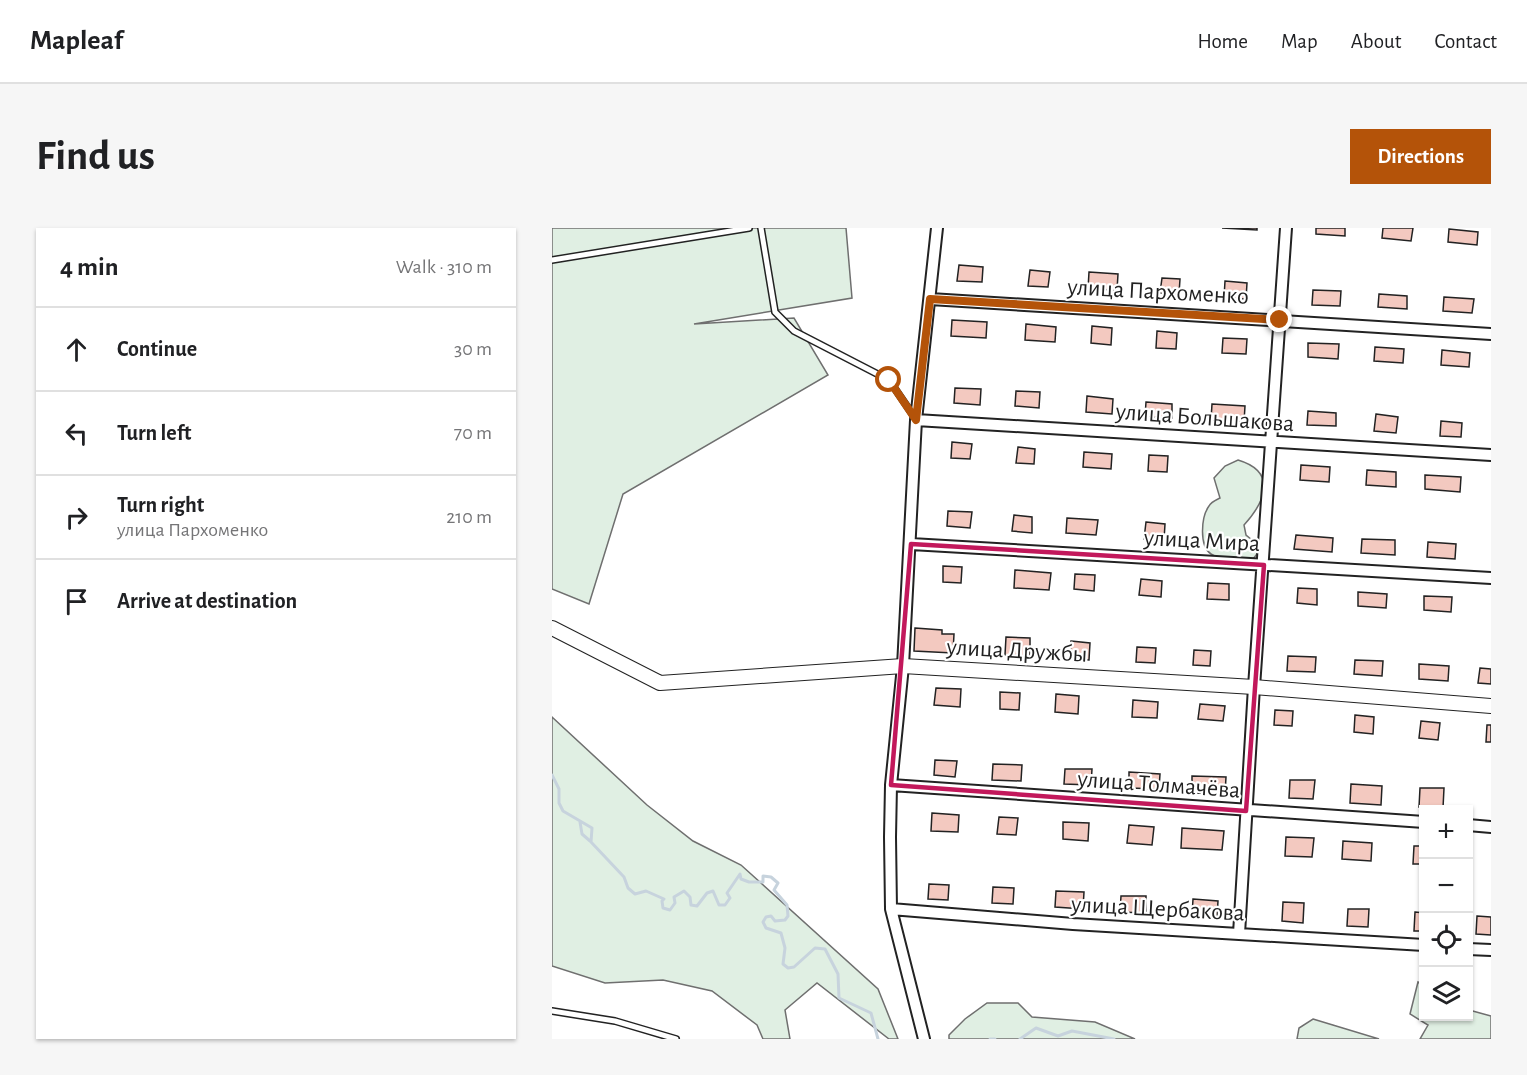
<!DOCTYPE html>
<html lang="en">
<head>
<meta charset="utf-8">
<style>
  body { margin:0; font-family:"Alegreya Sans",sans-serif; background:#f6f6f6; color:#202124 }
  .controls { position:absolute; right:18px; bottom:18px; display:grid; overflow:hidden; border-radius:0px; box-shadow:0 2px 4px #0004 }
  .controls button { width:54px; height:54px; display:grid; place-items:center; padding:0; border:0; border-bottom:2px solid #e0e0e0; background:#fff; color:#202124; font:30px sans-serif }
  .stop { position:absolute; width:18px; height:18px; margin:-14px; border:4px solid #b45309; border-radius:50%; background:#fff }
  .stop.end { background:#b45309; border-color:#fff; box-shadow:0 2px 6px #0008 }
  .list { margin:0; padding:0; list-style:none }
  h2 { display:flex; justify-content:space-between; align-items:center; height:78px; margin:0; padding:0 24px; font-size:26px }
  h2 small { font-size:20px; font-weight:400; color:#757577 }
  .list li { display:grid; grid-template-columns:39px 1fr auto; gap:18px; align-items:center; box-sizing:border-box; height:84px; padding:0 24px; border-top:2px solid #e0e0e0 }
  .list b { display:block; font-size:22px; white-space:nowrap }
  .list p { margin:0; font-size:20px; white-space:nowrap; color:#757577 }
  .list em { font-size:20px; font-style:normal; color:#757577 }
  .icon { flex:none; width:33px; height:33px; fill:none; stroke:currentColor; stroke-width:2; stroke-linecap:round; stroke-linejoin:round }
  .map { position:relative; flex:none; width:939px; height:811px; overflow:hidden; border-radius:0px }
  header { display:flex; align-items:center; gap:36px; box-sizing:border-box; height:84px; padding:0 30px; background:#fff; border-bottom:2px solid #e0e0e0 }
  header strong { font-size:28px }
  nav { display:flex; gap:33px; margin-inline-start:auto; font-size:21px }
  .intro { display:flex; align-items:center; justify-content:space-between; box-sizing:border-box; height:144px; padding:0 36px }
  h1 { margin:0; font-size:42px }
  .button { padding:15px 27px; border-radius:0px; background:#b45309; color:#fff; font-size:21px; font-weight:700 }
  main { display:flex; gap:36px; padding:0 36px }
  aside { flex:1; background:#fff; border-radius:0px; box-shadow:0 2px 4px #0004 }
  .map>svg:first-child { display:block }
  .green { fill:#e0efe3; stroke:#6f6f6f; stroke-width:1.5 }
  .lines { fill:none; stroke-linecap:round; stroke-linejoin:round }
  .stream { stroke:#c7d3dd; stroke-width:3 }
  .building { fill:#f3c9c0; stroke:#222; stroke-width:1.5 }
  .lane-casing { stroke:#222; stroke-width:8 }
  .street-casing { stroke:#222; stroke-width:14 }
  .secondary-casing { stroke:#222; stroke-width:16 }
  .lane { stroke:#fff; stroke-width:5 }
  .street { stroke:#fff; stroke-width:10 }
  .secondary { stroke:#fff; stroke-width:14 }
  .route { stroke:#b45309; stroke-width:8 }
  .marked { fill:none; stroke:#c2185b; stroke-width:4.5; stroke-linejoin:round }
  .labels { text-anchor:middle; stroke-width:4.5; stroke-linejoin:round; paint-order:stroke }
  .street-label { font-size:24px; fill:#222; stroke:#fff }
</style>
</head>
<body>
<header>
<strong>Mapleaf</strong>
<nav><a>Home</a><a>Map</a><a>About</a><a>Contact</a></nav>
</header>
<div class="intro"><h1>Find us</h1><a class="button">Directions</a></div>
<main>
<aside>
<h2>4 min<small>Walk · 310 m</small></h2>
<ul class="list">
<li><svg class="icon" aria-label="ahead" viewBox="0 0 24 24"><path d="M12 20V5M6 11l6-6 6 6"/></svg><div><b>Continue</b></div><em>30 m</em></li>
<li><svg class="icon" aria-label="left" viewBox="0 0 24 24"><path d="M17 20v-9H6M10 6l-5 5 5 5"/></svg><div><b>Turn left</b></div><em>70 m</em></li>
<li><svg class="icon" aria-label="right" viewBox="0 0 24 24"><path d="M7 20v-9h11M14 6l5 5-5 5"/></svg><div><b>Turn right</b><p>улица Пархоменко</p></div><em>210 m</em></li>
<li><svg class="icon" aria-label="arrive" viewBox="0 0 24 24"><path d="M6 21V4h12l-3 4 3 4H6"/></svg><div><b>Arrive at destination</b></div></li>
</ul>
</aside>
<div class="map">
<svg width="939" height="811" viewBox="0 0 939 811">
  <rect width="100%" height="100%" fill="#fff"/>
  <path class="green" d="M0,0H294L300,70L142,96L242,90L276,147L71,266L37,376L0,361Z
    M686,232C726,244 713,274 692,297L694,307L705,316V326L701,331C689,331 670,333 659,326C647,318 649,289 657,278C659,274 664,272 668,270L662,250L673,238Z
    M0,489L95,577L141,613L189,637L326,761L346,811H337L265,755L233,782L238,811H211L205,797L160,763L111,752L53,755L0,738Z
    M866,754L871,757L872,788H916L917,782L939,788V811H868L876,797L858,786Z
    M435,775H466L480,789L543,794L583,811H397V807L413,791Z
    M761,791L827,811H745L747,800Z"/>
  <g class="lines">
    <path class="stream" d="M0,547L7,561V575L11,583L40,600L39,614L72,649L76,660L83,666L94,663L112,671L110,673L111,680L118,682L123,675L122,669L132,663L138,669L139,677L145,678L155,665L161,663L167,677H173L178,670L175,665L188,646L189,651L197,654H211V648L219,649L226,655L222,662L235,677L236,688L233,692L223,693L219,688L214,689L211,694L214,700L229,705L233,720L231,736L236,740L242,739L263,720L273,721L286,746L287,770L319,785L326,811
      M28,594L30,606L38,613
      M438,811H443
      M468,811L484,800L506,808L520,803L562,811"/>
  </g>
  <path class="building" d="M670,0H705V2Z
    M764,0H793V8L764,6Z
    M831,0H861L859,13L830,10Z
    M897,1L926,4L925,17L896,14Z
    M407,37L431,39L430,54L405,53Z
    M478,42L498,44L496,59L476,58Z
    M537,44L566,46L565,62L536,61Z
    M610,50L628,51L627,66L608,65Z
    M673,53L695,55L694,71L672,70Z
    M761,62L789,63L788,78L760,77Z
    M827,66L855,68V81L826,79Z
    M892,69L922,71L920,85L891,83Z
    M400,92L435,94L434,110L399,108Z
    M474,96L504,99L503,114L473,112Z
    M540,98L560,100L559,117L539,115Z
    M605,103L625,105L624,121L604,120Z
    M671,110L695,111L694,126L670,125Z
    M756,115L787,116L786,131L756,129Z
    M823,119L852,121L851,135L822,133Z
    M890,122L918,125L917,139L889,137Z
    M403,160L429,161L428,177L402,175Z
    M464,163L488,164L487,180L463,178Z
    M535,168L561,171L560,186L534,184Z
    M594,174L620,176V190L593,189Z
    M660,176L693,178L692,194L659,192Z
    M756,183L784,185V198L755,197Z
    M824,186L846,189L844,205L822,203Z
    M889,193L910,195L909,209L888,208Z
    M400,214L420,216L418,231L399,230Z
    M466,219L483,221L482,236L464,235Z
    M532,224L560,226L559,241L531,239Z
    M597,227L616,228L615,244L596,243Z
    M749,237L778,239L777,254L748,252Z
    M815,242L844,244V259L814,257Z
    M873,247L909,249L908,264L873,261Z
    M396,283L420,284L418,300L395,298Z
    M462,287L480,289V305L460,303Z
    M515,290L546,292L544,307L514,305Z
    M594,294L613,296L612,312L592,311Z
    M744,307L781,310L780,324L742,321Z
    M810,311L843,312V327L809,325Z
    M876,314L904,316L903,331L875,329Z
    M391,338L410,339L409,355L391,354Z
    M463,342L499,345L497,362L462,360Z
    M523,346L543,347L542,363L522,361Z
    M589,351L610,353L609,369L587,367Z
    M656,355L677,356V372L655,371Z
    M746,360L765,361V377L745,375Z
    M806,364L835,366L834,380L806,378Z
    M872,368L900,369L899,384L872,382Z
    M363,400L390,402V406H402L401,425L362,423Z
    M454,409L478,410V428L453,427Z
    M519,413L538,415L537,432L518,431Z
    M585,419L604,420L603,435L584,434Z
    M642,422L659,423L658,438L641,437Z
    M736,428L764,429L763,444L735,443Z
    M803,432L831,433L830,448L802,446Z
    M867,436L897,438L896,453L867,451Z
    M928,440L939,441V456L926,455Z
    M384,460L409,461L408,479L382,477Z
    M448,464L468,465L467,482L448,481Z
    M504,466L527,468L526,486L503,484Z
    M581,472L606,474L605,490L580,489Z
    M648,476L673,478L671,493L646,491Z
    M723,482L741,483L740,498L722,497Z
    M803,487L822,489L821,506L802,504Z
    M869,493L888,495L886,512L867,510Z
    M935,497H939V514H934Z
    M383,532L405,533L403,549L382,547Z
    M441,536L470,537L469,553L440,552Z
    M513,541H540L539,557L512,556Z
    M577,544L608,546L607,561L577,560Z
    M640,548L674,549L673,566L640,565Z
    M738,552H763L761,571L737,570Z
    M799,556L830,558L829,577L798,575Z
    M868,560H892L891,580L867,579Z
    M380,585L407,587L406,604L379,603Z
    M447,589L466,590L464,607L445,606Z
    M511,594L537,595L536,613L511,611Z
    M577,597L602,599L600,617L575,615Z
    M630,600L672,603L670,622L629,620Z
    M734,609L762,610L760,629L733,628Z
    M791,613L820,615L819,633L790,631Z
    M862,618H872V636H861Z
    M377,656L397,657L396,672L376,671Z
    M441,659L462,660L461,676L440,675Z
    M504,663L532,664L531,681L503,679Z
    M569,668H594V685L568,684Z
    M641,671L666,673L665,689L640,688Z
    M731,674L752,675L751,695L730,693Z
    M796,681H817L816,699L795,698Z
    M863,684L872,685V703H862Z
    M925,688L939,689V707L924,706Z"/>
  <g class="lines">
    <g class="lane-casing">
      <path id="lane" d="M209,0L223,84L242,103L337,152L363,190
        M0,32L197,0
        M0,783L63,793L124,811"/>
    </g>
    <g class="street-casing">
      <path id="street" d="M378,71L939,106
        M364,192L939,227
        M359,316L939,350
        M339,557L872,594
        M916,597L939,599
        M339,681L521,696L872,717
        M687,706L702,459L734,0
        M916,721L939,722
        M372,811L339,681L338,609L339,557L351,438L364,192L385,0"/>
    </g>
    <g class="secondary-casing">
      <path id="secondary" d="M0,400L108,455L351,438L702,459L939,478"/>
    </g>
    <use href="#lane" class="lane"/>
    <use href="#street" class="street"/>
    <use href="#secondary" class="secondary"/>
  </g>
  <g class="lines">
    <path class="route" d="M337,152L364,192L378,71L728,92"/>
  </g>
  <path class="marked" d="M359,316L712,337L694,583L339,557Z"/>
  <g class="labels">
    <g class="street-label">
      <text transform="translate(606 63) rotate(3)" y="8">улица Пархоменко</text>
      <text transform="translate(653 189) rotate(4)" y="8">улица Большакова</text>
      <text transform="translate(650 312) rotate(3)" y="8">улица Мира</text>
      <text transform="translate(465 422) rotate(3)" y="8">улица Дружбы</text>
      <text transform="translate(607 556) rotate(4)" y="8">улица Толмачёва</text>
      <text transform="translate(606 680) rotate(3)" y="8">улица Щербакова</text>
    </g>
  </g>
</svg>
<div class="controls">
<button>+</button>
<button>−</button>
<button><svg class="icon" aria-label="locate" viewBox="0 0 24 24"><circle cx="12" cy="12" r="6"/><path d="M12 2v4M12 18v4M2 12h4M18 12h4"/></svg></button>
<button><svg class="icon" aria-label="layers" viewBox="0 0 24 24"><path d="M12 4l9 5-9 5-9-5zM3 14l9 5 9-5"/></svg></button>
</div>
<div class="stop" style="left:337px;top:152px"></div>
<div class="stop end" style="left:728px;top:92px"></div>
</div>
</main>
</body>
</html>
